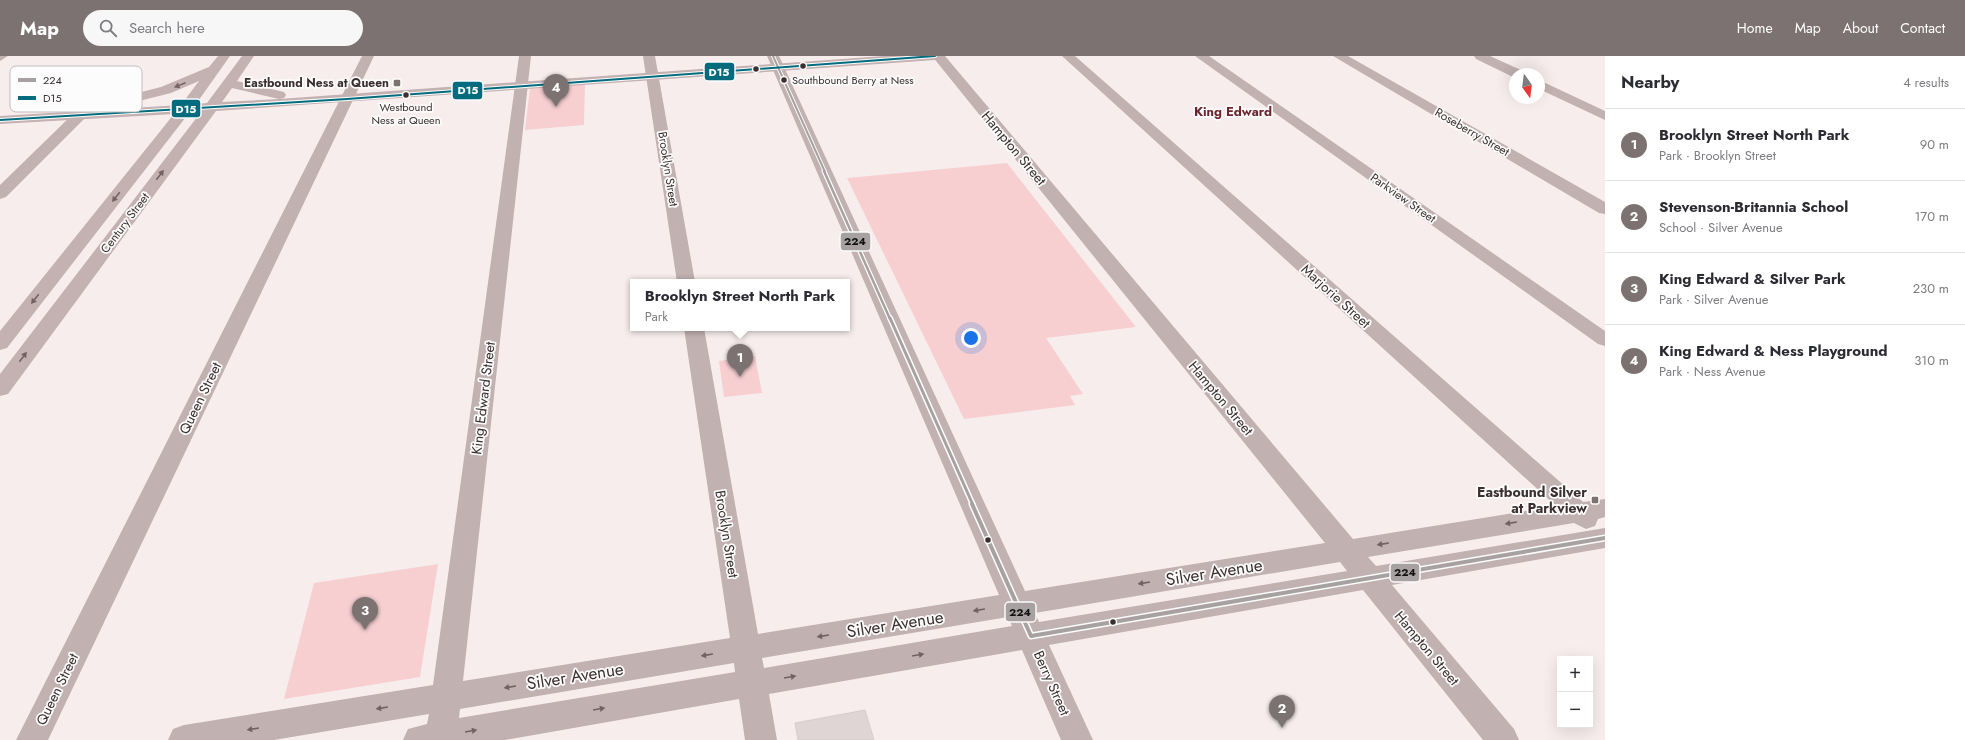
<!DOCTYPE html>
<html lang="en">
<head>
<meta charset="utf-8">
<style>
  body { margin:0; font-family:Jost,sans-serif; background:#f7f7f7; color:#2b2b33 }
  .controls { position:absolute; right:12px; bottom:12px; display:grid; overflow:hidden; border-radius:0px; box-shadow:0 4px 16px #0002 }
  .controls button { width:36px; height:36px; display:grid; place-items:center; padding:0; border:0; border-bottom:1px solid #e1e1e2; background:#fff; color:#2b2b33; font:20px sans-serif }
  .compass { position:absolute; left:1509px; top:12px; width:36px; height:36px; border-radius:50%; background:#fff; box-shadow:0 4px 16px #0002; rotate:166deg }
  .you { position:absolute; left:971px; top:282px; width:14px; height:14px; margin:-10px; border:3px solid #fff; border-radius:50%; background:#1a73e8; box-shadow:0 0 0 6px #1a73e833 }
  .badge { display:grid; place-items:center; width:26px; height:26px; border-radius:50%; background:#7d7272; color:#fff; font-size:13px; font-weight:700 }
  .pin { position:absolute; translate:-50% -33px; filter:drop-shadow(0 1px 2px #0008) }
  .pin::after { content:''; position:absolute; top:21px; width:14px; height:12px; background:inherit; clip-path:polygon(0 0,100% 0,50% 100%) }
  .popup { position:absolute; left:630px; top:223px; width:220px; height:52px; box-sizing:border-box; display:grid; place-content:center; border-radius:0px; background:#fff; filter:drop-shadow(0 1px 3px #0005); font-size:13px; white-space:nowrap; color:#7c7c81 }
  .popup b { font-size:15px; color:#2b2b33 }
  .popup::after { content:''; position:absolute; left:50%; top:100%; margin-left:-8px; border:8px solid transparent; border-top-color:#fff }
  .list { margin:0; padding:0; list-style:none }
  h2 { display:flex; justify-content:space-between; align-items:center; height:52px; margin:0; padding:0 16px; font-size:17px }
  h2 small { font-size:13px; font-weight:400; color:#7c7c81 }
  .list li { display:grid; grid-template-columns:26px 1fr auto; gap:12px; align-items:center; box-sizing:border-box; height:72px; padding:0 16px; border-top:1px solid #e1e1e2 }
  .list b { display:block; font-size:15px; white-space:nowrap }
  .list p { margin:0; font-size:13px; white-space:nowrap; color:#7c7c81 }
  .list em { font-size:13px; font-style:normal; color:#7c7c81 }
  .icon { flex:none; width:22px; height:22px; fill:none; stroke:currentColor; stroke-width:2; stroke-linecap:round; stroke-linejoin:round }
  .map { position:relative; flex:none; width:1605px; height:684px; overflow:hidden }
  header { display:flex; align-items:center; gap:24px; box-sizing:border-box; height:56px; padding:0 20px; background:#7d7272; color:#fff }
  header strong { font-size:19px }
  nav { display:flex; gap:22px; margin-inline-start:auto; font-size:14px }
  .search { width:280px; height:36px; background:#f7f7f7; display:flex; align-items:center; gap:10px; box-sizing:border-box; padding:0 14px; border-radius:22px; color:#7c7c81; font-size:15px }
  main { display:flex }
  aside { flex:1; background:#fff }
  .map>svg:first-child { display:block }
  .green { fill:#f7cfd1 }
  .building { fill:#e0d5d5; stroke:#d8cdcd }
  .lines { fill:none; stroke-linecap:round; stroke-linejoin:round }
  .minor { fill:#c2b1b1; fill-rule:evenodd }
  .major { fill:#c4b1b2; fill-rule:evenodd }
  .bus-1-far3-casing { stroke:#fcfcfc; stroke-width:4 }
  .bus-1-far2-casing { stroke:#fcfcfc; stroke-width:5 }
  .bus-1-far1-casing { stroke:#fcfcfc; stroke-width:6 }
  .bus-1-casing { stroke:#fcfcfc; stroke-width:7 }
  .bus-2-casing { stroke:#fcfcfc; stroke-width:4 }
  .bus-1-far3 { stroke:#a7a1a1; stroke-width:2 }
  .bus-1-far2 { stroke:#a7a1a1; stroke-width:2.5 }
  .bus-1-far1 { stroke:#a7a1a1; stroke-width:3 }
  .bus-1 { stroke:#a7a1a1; stroke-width:4 }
  .bus-2 { stroke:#026c7e; stroke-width:2 }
  .oneway { fill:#726363 }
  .oneway2 { fill:#716363 }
  .bus-dot { fill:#3b2f2f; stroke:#fcfcfc; stroke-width:1.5 }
  .poi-dot { fill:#7d7272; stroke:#fcfcfc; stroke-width:1.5 }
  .labels { text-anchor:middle; stroke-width:3.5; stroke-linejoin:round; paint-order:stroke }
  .far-bus-label { font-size:11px; fill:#3b2f2f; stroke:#fcfcfc; text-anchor:start }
  .far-poi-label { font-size:12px; font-weight:bold; fill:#3b2f2f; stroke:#fcfcfc; text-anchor:end }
  .far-street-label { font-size:12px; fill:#3b2f2f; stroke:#fcfcfc }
  .far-neighbourhood-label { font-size:13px; font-weight:bold; fill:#6c262e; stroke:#fcfcfc }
  .street-label { font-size:14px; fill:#3b2f2f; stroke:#fcfcfc }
  .poi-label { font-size:14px; font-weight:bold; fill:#3b2f2f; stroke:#fcfcfc; text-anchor:end }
  .near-street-label { font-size:17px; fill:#3b2f2f; stroke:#fcfcfc }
  .key { fill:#fcfcfc; stroke:#c2bebe; stroke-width:1 }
  .key-label { font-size:11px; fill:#3b2f2f }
  .line-badge { stroke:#fcfcfc; stroke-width:1.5 }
  .badge-label { font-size:11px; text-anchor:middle; font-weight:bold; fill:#fff }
  .pale-badge-label { font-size:11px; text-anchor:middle; font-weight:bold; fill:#111 }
</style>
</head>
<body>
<header>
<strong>Map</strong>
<div class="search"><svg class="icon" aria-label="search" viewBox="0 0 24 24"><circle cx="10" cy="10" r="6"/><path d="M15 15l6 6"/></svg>Search here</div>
<nav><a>Home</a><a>Map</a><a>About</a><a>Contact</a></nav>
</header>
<main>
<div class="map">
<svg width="1605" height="684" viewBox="0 0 1605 684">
  <rect width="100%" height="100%" fill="#f8eded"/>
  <path class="green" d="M585,28L584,69L525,74L530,32Z
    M1007,107L1136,271L1046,282L1083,338L1070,340L1075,349L964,363L847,122Z
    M755,300L762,337L724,341L719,305Z
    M438,508L420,621L284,643L314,527Z"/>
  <path class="building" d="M865,654L874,684H798L795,667Z"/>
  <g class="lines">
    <path class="minor" d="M0,0H8L0,5Z
      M362,0H374L48,684H16Z
      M519,0H531L463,625L730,582L684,272H704L758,578L999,539L767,0H779L1025,535L1325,487L932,0H945L1353,483L1556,450L1062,0H1075L1583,446L1605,443V461L1598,463L1595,470L1586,473L1574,467L1368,501L1376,510L1605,472V492L1392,529L1514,673L1519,684H1483L1363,534L1049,589L1093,684H1061L1022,594L769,638L777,684H745L739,643L505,684H403L408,673L427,668L429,658L274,684H168L173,673L184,669L433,629ZM1340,506L1347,515L1039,566L1035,557ZM1008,561L1012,570L764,612L762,602ZM734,607L735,616L459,662L460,653Z
      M643,0H655L695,226H677Z
      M1195,0H1209L1605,275V290L1598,288Z
      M1333,0H1348L1605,146V158L1599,157Z
      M1474,0H1490L1523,15L1524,18H1515V21H1513L1476,3Z
      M1539,24L1605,55V64L1539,33Z
      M80,55L85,56L87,59L85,62L6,141L0,143V129L75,56Z"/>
    <path class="major" d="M218,0H230L196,48L207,47L242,0H254L237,25L284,36L286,39L284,42L279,43L884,0H941L935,4L216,55L8,338L0,340V318L201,56L189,57L7,292L0,294V275L174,58L0,68V60L181,49L199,25L171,37L111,52L106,51L104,48L106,45L161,31L209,11ZM232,32L279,43L222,46Z"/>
    <g class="bus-1-far3-casing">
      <path id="bus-1-far3" d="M773,0L825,116"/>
    </g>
    <g class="bus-1-far2-casing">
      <path id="bus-1-far2" d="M824,115L890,263"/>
    </g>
    <g class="bus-1-far1-casing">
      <path id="bus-1-far1" d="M890,262L973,449"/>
    </g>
    <g class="bus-1-casing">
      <path id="bus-1" d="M972,448L1031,580L1605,482"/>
    </g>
    <g class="bus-2-casing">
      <path id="bus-2" d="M0,64L347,43L935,0"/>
    </g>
    <use href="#bus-1-far3" class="bus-1-far3"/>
    <use href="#bus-1-far2" class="bus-1-far2"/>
    <use href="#bus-1-far1" class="bus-1-far1"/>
    <use href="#bus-1" class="bus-1"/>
    <use href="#bus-2" class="bus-2"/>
  </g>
  <defs><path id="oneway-solid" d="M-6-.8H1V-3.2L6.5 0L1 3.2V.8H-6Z"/></defs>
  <g class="oneway">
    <use href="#oneway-solid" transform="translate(180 29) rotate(158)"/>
    <use href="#oneway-solid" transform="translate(160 119) rotate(-53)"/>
    <use href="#oneway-solid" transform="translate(116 141) rotate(128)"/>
    <use href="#oneway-solid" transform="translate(35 243) rotate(128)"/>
    <use href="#oneway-solid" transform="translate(23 301) rotate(-53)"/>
  </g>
  <g class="oneway2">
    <use href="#oneway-solid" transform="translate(1511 467) rotate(171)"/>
    <use href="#oneway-solid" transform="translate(1383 488) rotate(171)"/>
    <use href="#oneway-solid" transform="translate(1144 527) rotate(171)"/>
    <use href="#oneway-solid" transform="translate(979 554) rotate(171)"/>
    <use href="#oneway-solid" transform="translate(823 580) rotate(171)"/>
    <use href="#oneway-solid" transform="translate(707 599) rotate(171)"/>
    <use href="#oneway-solid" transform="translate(918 599) rotate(-10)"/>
    <use href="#oneway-solid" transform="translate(790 621) rotate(-10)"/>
    <use href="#oneway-solid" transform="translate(510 631) rotate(171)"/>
    <use href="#oneway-solid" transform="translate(382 652) rotate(171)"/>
    <use href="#oneway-solid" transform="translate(599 653) rotate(-10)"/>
    <use href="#oneway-solid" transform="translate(253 673) rotate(171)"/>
    <use href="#oneway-solid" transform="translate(471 675) rotate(-10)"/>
  </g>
  <g class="bus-dot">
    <circle cx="803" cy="10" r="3.5"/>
    <circle cx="756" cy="13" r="3.5"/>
    <circle cx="784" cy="24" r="3.5"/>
    <circle cx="406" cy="39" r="3.5"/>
    <circle cx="988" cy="484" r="3.5"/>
    <circle cx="1113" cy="566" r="3.5"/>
  </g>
  <g class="poi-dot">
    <rect x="393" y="23" width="8" height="8" rx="2"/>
    <rect x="1591" y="440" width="8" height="8" rx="2"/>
  </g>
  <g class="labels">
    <g class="far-bus-label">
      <text x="792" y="28">Southbound Berry at Ness</text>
      <text x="406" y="55" text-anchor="middle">Westbound<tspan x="406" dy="13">Ness at Queen</tspan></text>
    </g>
    <g class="far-poi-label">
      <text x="389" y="31">Eastbound Ness at Queen</text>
    </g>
    <g class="far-street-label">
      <text transform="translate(1472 76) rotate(30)" y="4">Roseberry Street</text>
      <text transform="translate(668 113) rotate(81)" y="4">Brooklyn Street</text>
      <text transform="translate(1403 142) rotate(35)" y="4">Parkview Street</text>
      <text transform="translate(125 167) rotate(-53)" y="4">Century Street</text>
    </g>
    <g class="far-neighbourhood-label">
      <text x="1233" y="60">King Edward</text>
    </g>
    <g class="street-label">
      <text transform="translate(1014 92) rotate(50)" y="5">Hampton Street</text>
      <text transform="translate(1336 240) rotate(42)" y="5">Marjorie Street</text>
      <text transform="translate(200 342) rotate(-64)" y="5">Queen Street</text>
      <text transform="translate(483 342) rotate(-83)" y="5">King Edward Street</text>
      <text transform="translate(1221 342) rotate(50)" y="5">Hampton Street</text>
      <text transform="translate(727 478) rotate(81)" y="5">Brooklyn Street</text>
      <text transform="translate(1427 592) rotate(50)" y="5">Hampton Street</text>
      <text transform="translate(1052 627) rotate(66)" y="5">Berry Street</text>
      <text transform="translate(57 633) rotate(-64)" y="5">Queen Street</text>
    </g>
    <g class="poi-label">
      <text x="1587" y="441">Eastbound Silver<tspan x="1587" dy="16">at Parkview</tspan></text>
    </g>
    <g class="near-street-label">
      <text transform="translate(1214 516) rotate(-9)" y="6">Silver Avenue</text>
      <text transform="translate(895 568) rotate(-9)" y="6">Silver Avenue</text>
      <text transform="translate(575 620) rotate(-9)" y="6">Silver Avenue</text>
    </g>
  </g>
  <rect x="10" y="10" width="132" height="46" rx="6" class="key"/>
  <rect x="18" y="22" width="18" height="4" fill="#a7a1a1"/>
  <rect x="18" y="40" width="18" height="4" fill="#026c7e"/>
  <g class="key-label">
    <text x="43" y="28">224</text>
    <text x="43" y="46">D15</text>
  </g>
  <g class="line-badge">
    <rect x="704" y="6" width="31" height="19" rx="4" fill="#026c7e"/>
    <rect x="452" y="25" width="31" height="19" rx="4" fill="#026c7e"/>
    <rect x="171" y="43" width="30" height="19" rx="4" fill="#026c7e"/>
    <rect x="840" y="176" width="31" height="19" rx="4" fill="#a7a1a1"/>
    <rect x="1390" y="507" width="30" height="19" rx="4" fill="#a7a1a1"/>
    <rect x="1005" y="546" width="31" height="20" rx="4" fill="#a7a1a1"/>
  </g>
  <g class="badge-label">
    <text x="719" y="20">D15</text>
    <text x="468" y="38">D15</text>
    <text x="186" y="57">D15</text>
  </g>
  <g class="pale-badge-label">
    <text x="855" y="189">224</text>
    <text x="1405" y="520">224</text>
    <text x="1020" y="560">224</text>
  </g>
</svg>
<div class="controls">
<button>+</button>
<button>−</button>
</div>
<svg class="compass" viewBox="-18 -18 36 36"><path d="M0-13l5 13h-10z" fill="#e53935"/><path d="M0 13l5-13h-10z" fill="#7c7c81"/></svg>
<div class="you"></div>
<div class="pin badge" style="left:740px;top:321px">1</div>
<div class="popup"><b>Brooklyn Street North Park</b>Park</div>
<div class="pin badge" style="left:1282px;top:672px">2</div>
<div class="pin badge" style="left:365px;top:574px">3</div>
<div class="pin badge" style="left:556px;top:51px">4</div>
</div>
<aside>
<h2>Nearby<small>4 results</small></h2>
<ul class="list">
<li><span class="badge">1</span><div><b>Brooklyn Street North Park</b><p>Park · Brooklyn Street</p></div><em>90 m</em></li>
<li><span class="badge">2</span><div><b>Stevenson-Britannia School</b><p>School · Silver Avenue</p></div><em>170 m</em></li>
<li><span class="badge">3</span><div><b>King Edward &amp; Silver Park</b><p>Park · Silver Avenue</p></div><em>230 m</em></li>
<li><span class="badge">4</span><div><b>King Edward &amp; Ness Playground</b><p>Park · Ness Avenue</p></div><em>310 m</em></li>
</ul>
</aside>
</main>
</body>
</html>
